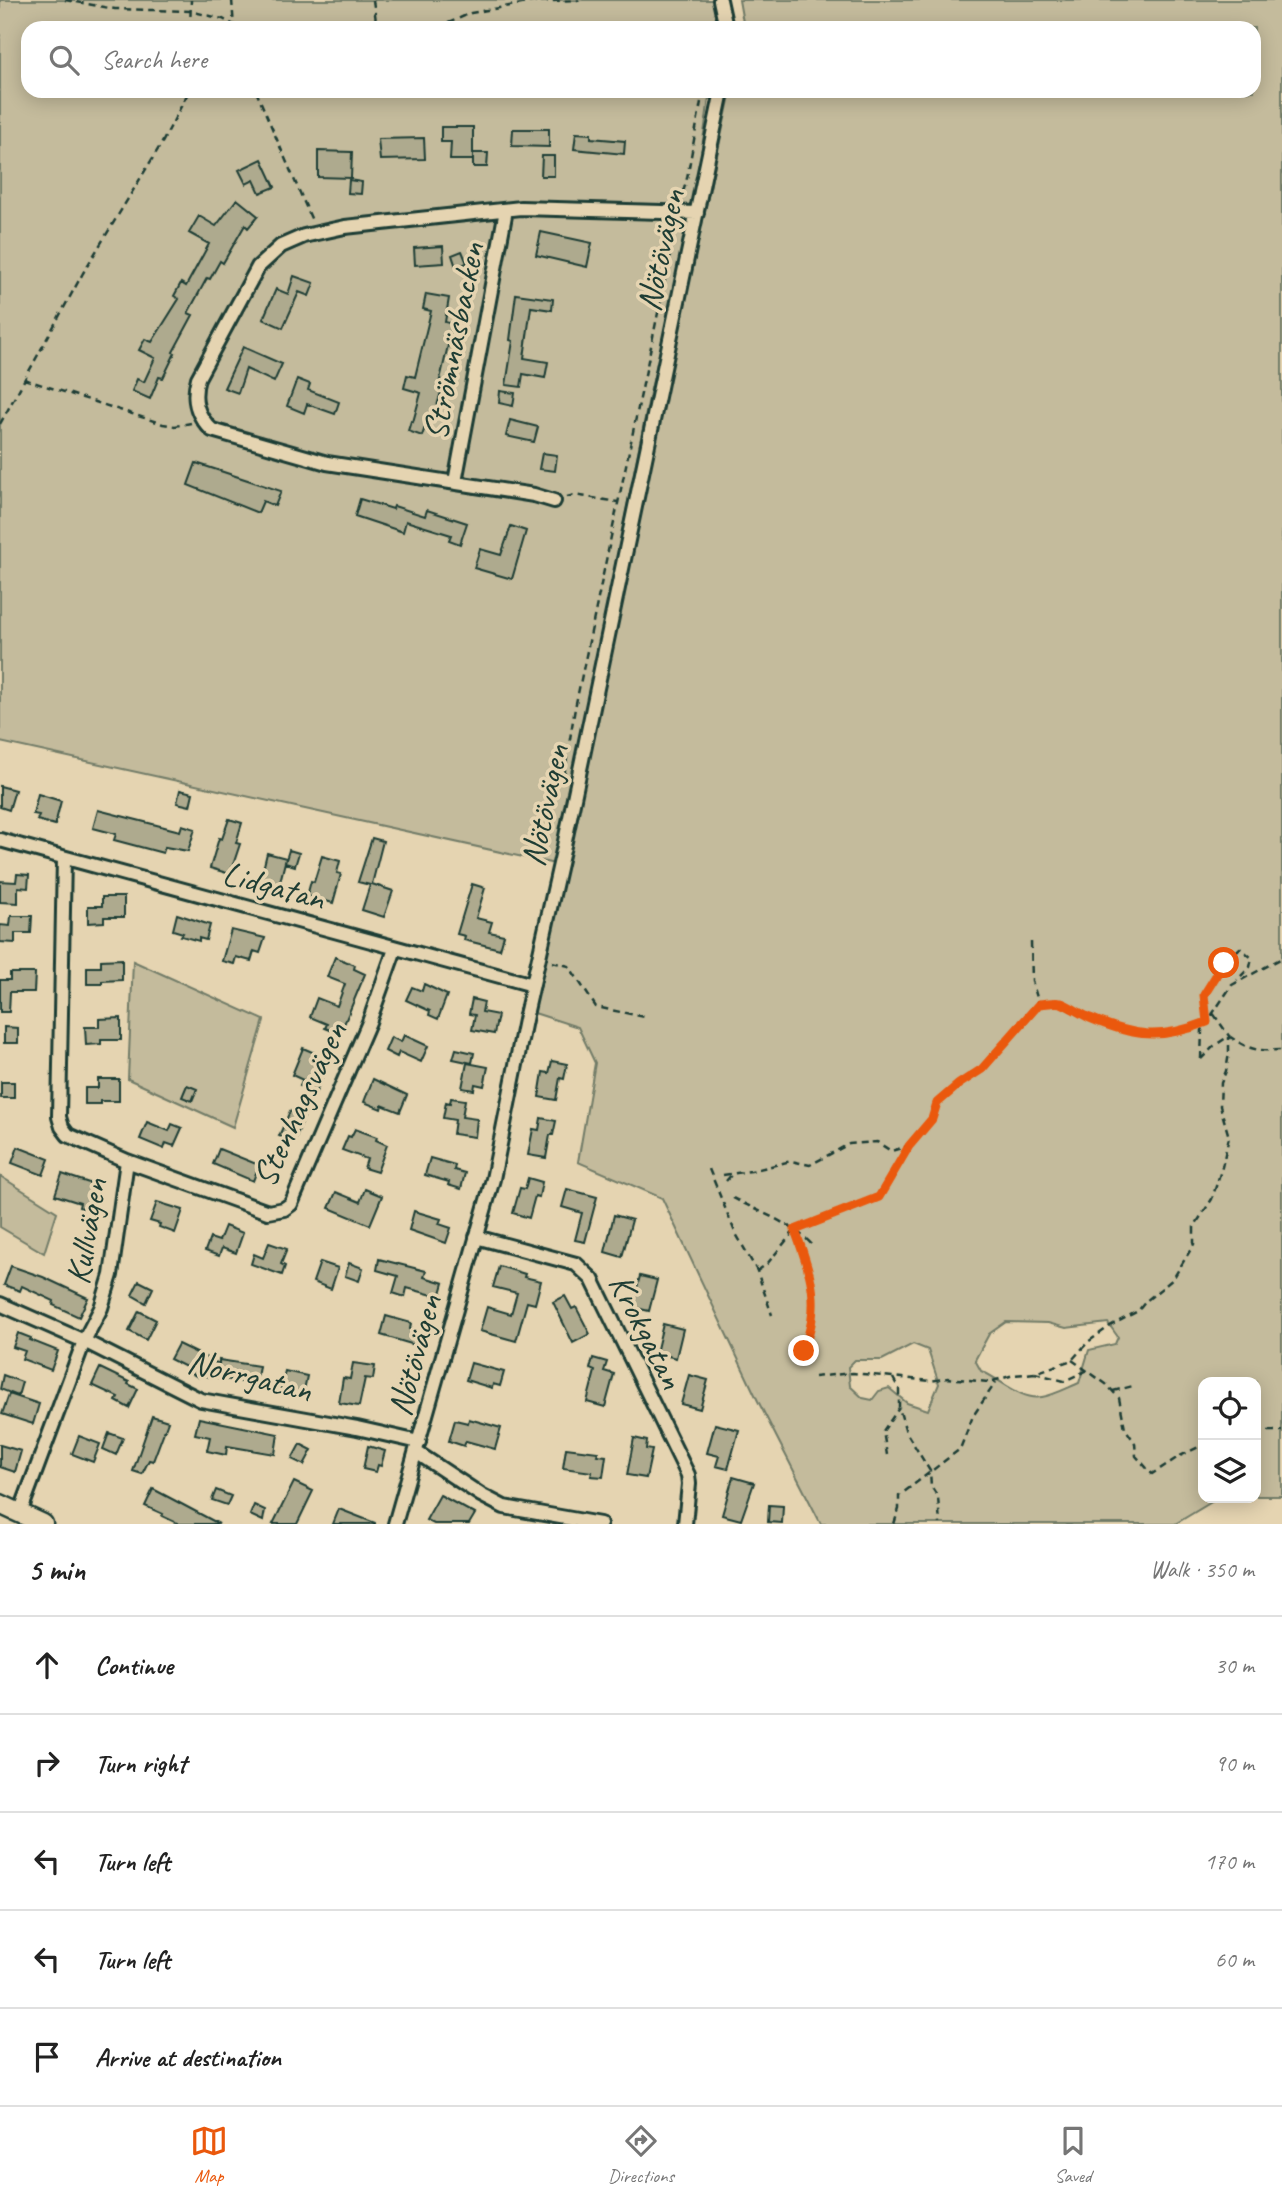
<!DOCTYPE html>
<html lang="en">
<head>
<meta charset="utf-8">
<style>
  body { margin:0; font-family:Caveat,sans-serif; background:#f6f6f6; color:#222 }
  .controls { position:absolute; right:21px; bottom:21px; display:grid; overflow:hidden; border-radius:14px; box-shadow:0 4px 18px #0003 }
  .controls button { width:63px; height:63px; display:grid; place-items:center; padding:0; border:0; border-bottom:2px solid #e0e0e0; background:#fff; color:#222; font:35px sans-serif }
  .stop { position:absolute; width:21px; height:21px; margin:-16px; border:5px solid #ea580c; border-radius:50%; background:#fff }
  .stop.end { background:#ea580c; border-color:#fff; box-shadow:0 2px 7px #0008 }
  .list { margin:0; padding:0; list-style:none }
  h2 { display:flex; justify-content:space-between; align-items:center; height:91px; margin:0; padding:0 28px; font-size:30px }
  h2 small { font-size:23px; font-weight:400; color:#767676 }
  .list li { display:grid; grid-template-columns:46px 1fr auto; gap:21px; align-items:center; box-sizing:border-box; height:98px; padding:0 28px; border-top:2px solid #e0e0e0 }
  .list b { display:block; font-size:26px; white-space:nowrap }
  .list em { font-size:23px; font-style:normal; color:#767676 }
  .icon { flex:none; width:38px; height:38px; fill:none; stroke:currentColor; stroke-width:2; stroke-linecap:round; stroke-linejoin:round }
  .map { position:relative; flex:none; width:1282px; height:1524px; overflow:hidden }
  .search { position:absolute; background:#fff; box-shadow:0 4px 18px #0003; left:21px; right:21px; top:21px; height:77px; display:flex; align-items:center; gap:18px; box-sizing:border-box; padding:0 24px; border-radius:21px; color:#767676; font-size:26px }
  .sheet { height:581px; background:#fff }
  nav { display:flex; justify-content:space-around; align-items:center; box-sizing:border-box; height:98px; border-top:2px solid #e0e0e0; background:#fff; font-size:19px; color:#767676 }
  nav a { display:grid; justify-items:center; gap:4px }
  nav .on { color:#ea580c }
  .map>svg:first-child { display:block }
  .green { fill:#c4bb9c; stroke:#727c68; stroke-width:2; fill-rule:evenodd }
  .building { fill:#aeaa8e; stroke:#1f3d34; stroke-width:2 }
  .lines { fill:none; stroke-linecap:round; stroke-linejoin:round }
  .street-casing { stroke:#1f3d34; stroke-width:18 }
  .secondary-casing { stroke:#1f3d34; stroke-width:23 }
  .path { stroke:#1f3d34; stroke-width:2.5; stroke-dasharray:7 5; stroke-linecap:butt }
  .street { stroke:#e5d4b1; stroke-width:12 }
  .secondary { stroke:#e5d4b1; stroke-width:18 }
  .route { stroke:#ea580c; stroke-width:9 }
  .labels { text-anchor:middle; stroke-width:7; stroke-linejoin:round; paint-order:stroke }
  .street-label { font-size:35px; fill:#1f3d34; stroke:#e5d4b1 }
</style>
</head>
<body>
<div class="map">
<svg width="1282" height="1524" viewBox="0 0 1282 1524">
  <rect width="100%" height="100%" fill="#e5d4b1"/>
  <filter id="ink" filterUnits="userSpaceOnUse"><feTurbulence type="fractalNoise" baseFrequency=".0143" numOctaves="2"/><feDisplacementMap in="SourceGraphic" scale="14" xChannelSelector="R" yChannelSelector="G"/><feConvolveMatrix kernelMatrix="1 2 1 2 8 2 1 2 1" color-interpolation-filters="sRGB"/></filter>
  <g filter="url(#ink)">
    <path class="green" d="M0,0H716L718,28H28V91H710L693,211L650,393L555,864L0,742Z
      M739,0H1282V1496H1256V1382H1203V1498H1218L1175,1524H821L758,1401L662,1198L578,1162L595,1063L578,1027L525,1010L566,848L731,91H1254V28H744ZM1006,1322L1048,1323L1066,1328L1108,1323L1118,1337L1115,1344L1089,1350L1079,1383C1067,1388 1054,1395 1042,1397C1021,1401 999,1378 981,1371L975,1360L989,1334ZM913,1344L928,1350L939,1384L928,1410L907,1403L889,1388L879,1391L872,1400L863,1398L850,1386L848,1367L855,1360H882Z
      M133,961L264,1020L233,1127L128,1079Z
      M0,1176L57,1212L44,1253L0,1227Z"/>
    <path class="building" d="M441,127H473V160H450L451,142H441Z
      M513,129H549V147L512,146Z
      M576,133L591,134V138L625,141L624,154L574,149Z
      M424,138L425,159L380,160L378,139Z
      M318,151L352,152L351,178L318,177Z
      M473,153H488L487,167H473Z
      M542,156H554V176H541Z
      M262,159L275,187L260,193L254,180L246,184L239,170Z
      M349,180L362,182L361,194L348,193Z
      M237,199L258,216L248,228L245,225L223,263L220,261L210,279L207,278L188,313L193,315L173,352L175,353L163,378L159,377L150,399L132,391L137,379L144,382L155,358L139,350L145,339L152,342L179,299L174,296L181,283L186,286L209,244L189,233L199,216L216,226Z
      M541,232L592,243L587,267L536,255Z
      M443,246L444,263L415,265L414,248Z
      M462,251L467,263L456,267L452,255Z
      M294,276L314,283L309,296L299,292L283,328L263,319L276,289L288,294Z
      M426,294L449,298L445,322L453,324L439,384L443,385L435,413L430,412L422,436L408,431L411,421L413,422L421,393L404,388L407,375L415,377L431,311L423,309Z
      M516,294L553,299L552,310L531,307L524,358L548,362L545,378L523,374L521,387L506,385L513,341L510,340Z
      M243,347L282,364L274,382L246,369L238,393L224,388Z
      M297,379L310,384L308,390L339,402L335,414L307,404L304,413L287,406Z
      M500,391L515,393L513,406L499,403Z
      M510,420L538,427L534,442L506,436Z
      M542,453L557,455L555,471L539,469Z
      M196,463L281,491L275,506L263,501L258,513L188,485Z
      M360,499L393,509L394,506L425,516L427,510L467,523L460,544L449,540L451,535L406,521L403,532L355,516Z
      M511,526L526,531L512,579L474,568L480,549L501,555Z
      M0,786L15,790L9,810L0,807Z
      M180,790L193,793L190,806L177,803Z
      M38,794L61,801L55,825L37,820L39,815L33,814Z
      M98,810L180,831L182,825L195,829L188,851L165,847L163,853L114,840L116,834L93,828Z
      M229,819L242,823L236,843L240,844L230,874L210,868L219,838L222,839Z
      M372,838L383,841L372,884L393,891L384,917L362,910L370,885L358,882Z
      M289,850L299,853L295,866L285,863Z
      M267,853L286,858L279,886L260,882Z
      M322,856L340,861L337,873L341,874L333,903L307,896L311,881L314,882Z
      M17,874L29,875L28,888L18,887V903L0,902V881L16,882Z
      M472,884L485,888L476,918L492,922L489,932L504,935L500,949L464,940L465,936L457,934Z
      M102,897H124V917H104V922L88,923V906H102Z
      M177,914L210,925L206,940L199,938V941L181,936L183,933L173,930Z
      M11,916H32L31,933H15V943L0,942V925L10,926Z
      M231,930L265,938L260,953L254,951L251,961L236,957L234,964L222,961Z
      M335,957L355,965L354,969L365,974L340,1034L325,1028L327,1024L310,1017L317,998L337,1006L345,984L327,977Z
      M122,959V980L102,981V984H87V967H101V960Z
      M10,973H35L34,992H10L9,1012H0V980H10Z
      M424,984L447,995L438,1019L429,1015L430,1011L406,1000L412,987L422,991Z
      M472,999L484,1002L482,1012L498,1015L494,1034L472,1030L475,1015L469,1014Z
      M121,1018V1040H101V1044L86,1045L85,1027H99V1019Z
      M4,1027L18,1028V1043H4Z
      M404,1035L428,1046L421,1062L399,1052L397,1057L385,1051L391,1037L401,1042Z
      M303,1048L317,1054L313,1064L325,1069L316,1092L300,1086L303,1080L292,1075Z
      M456,1049L474,1053L472,1063L453,1059Z
      M552,1061L567,1064L564,1079L560,1078L556,1100L539,1097L543,1072L549,1073Z
      M467,1063L488,1067L484,1086L475,1084L474,1090L462,1088Z
      M98,1079H119V1101H100V1104H85V1088H98Z
      M373,1079L407,1095L400,1112L382,1105L381,1109L364,1102Z
      M1,1082H14V1098H1Z
      M187,1085L197,1089L192,1101L182,1097Z
      M451,1098L465,1100L462,1117L477,1119L475,1137L453,1134L455,1120L443,1118L446,1102L450,1103Z
      M290,1111L304,1117L294,1142L279,1136Z
      M541,1118L556,1121L553,1135H550L546,1158L528,1155L533,1129L539,1130Z
      M147,1122L169,1131L172,1124L182,1128L174,1146L166,1143L164,1149L140,1139Z
      M355,1129L377,1137L376,1140L387,1145L377,1172L364,1168L367,1159L342,1150L348,1136L351,1137Z
      M18,1147L49,1159L43,1175L12,1163Z
      M219,1149L259,1165L253,1181L213,1164Z
      M430,1158L455,1165L454,1170L465,1173L461,1189L448,1185L449,1182L425,1175Z
      M62,1174L95,1185L92,1196L97,1198L93,1211L79,1207L80,1203L55,1195Z
      M528,1178L542,1182L539,1197L535,1196L529,1218L513,1213L520,1188L525,1189Z
      M365,1189L382,1196L370,1225L329,1208L336,1192L360,1202Z
      M567,1189L597,1197L585,1242L575,1240L582,1213L562,1207Z
      M157,1202L183,1210L175,1233L159,1227L160,1224L150,1221Z
      M414,1211L441,1219L439,1224L451,1228L446,1243L409,1230Z
      M614,1215L632,1220L622,1257L605,1252Z
      M225,1226L243,1233L236,1253L222,1248L219,1256L205,1251L210,1238L219,1241Z
      M269,1243L287,1249L281,1264L285,1266L282,1275L251,1264L254,1254L263,1258Z
      M379,1259L426,1271L424,1277L444,1283L440,1297L407,1288L405,1297L393,1293L398,1276L377,1270Z
      M320,1262L338,1268L331,1289L313,1282Z
      M349,1263L363,1268L359,1281L345,1276Z
      M11,1266L43,1277L88,1298L79,1317L53,1305L54,1301L22,1286L20,1291L4,1285Z
      M499,1266L525,1274L524,1277L541,1281L535,1304L527,1302L516,1341L480,1331L487,1307L511,1314L517,1293L493,1287Z
      M640,1276L657,1280L649,1311L632,1307Z
      M139,1281L153,1288L146,1303L132,1295Z
      M565,1296L572,1309L576,1307L590,1334L573,1343L553,1302Z
      M139,1311L156,1320L146,1340L129,1331Z
      M386,1316L411,1323L410,1329L421,1332L418,1346L381,1335Z
      M663,1324L683,1329L676,1358L656,1353Z
      M18,1333L31,1338L30,1340L58,1351L51,1370L22,1359L25,1351L13,1347Z
      M178,1344L219,1364V1360L259,1366L256,1384L199,1375L198,1377L189,1372L190,1369L170,1359Z
      M593,1358L607,1362L604,1371L614,1374L605,1407L587,1402L595,1371L590,1369Z
      M353,1363L375,1366L373,1379L365,1378L359,1406L339,1403L343,1378L350,1379Z
      M471,1363L504,1372L500,1386L493,1384L492,1388L466,1380Z
      M100,1368L129,1382L128,1384L138,1389L129,1408L116,1401L118,1397L92,1385Z
      M285,1371L307,1376L303,1395L280,1391Z
      M3,1375L22,1382L18,1396L0,1389Z
      M689,1375L708,1380L700,1409L681,1404Z
      M9,1394L39,1404L33,1424L2,1414Z
      M152,1416L168,1421L153,1461L149,1460L142,1474L133,1471Z
      M199,1418L278,1434L275,1454L227,1446L226,1455L207,1451L210,1437L195,1434Z
      M469,1419L501,1428L495,1449L466,1441L464,1446L449,1441L455,1420L468,1423Z
      M715,1424L739,1430L728,1469L716,1466L719,1456L707,1453Z
      M109,1433L123,1438L116,1455L103,1449Z
      M79,1436L100,1444L93,1462L72,1454Z
      M634,1438L647,1441L646,1449L652,1450L646,1478L627,1475Z
      M300,1444L312,1450L304,1465L292,1459Z
      M0,1445L21,1451L15,1472L0,1467Z
      M368,1446L385,1451L381,1466L378,1465L376,1472L363,1469Z
      M566,1448L598,1452L597,1455L606,1456L603,1477L591,1476L592,1472L563,1468Z
      M733,1477L754,1483L741,1520L722,1515Z
      M294,1482L313,1491L297,1524H273Z
      M153,1489L172,1499L219,1524H179L162,1516L163,1514L145,1506Z
      M216,1490L231,1496L227,1505L212,1500Z
      M440,1495L475,1514L469,1524H434L426,1520Z
      M254,1505L265,1510L263,1521L250,1515Z
      M769,1505L783,1506L782,1523L768,1522Z
      M339,1509L375,1523V1524H333Z"/>
    <g class="lines">
      <g class="street-casing">
        <path id="street" d="M720,0L726,28
          M455,482L506,210
          M554,501L534,495L327,463L212,430C196,415 192,399 198,378L258,267L281,246L304,236L345,227L521,208L697,213
          M0,840L533,985
          M127,1161L268,1212L284,1209L291,1204L369,1022L395,949
          M476,1237L576,1264L592,1279L688,1475L689,1484L685,1524
          M0,1304L84,1341L201,1400L357,1428L419,1442
          M416,1452L481,1495L504,1507L600,1524
          M20,1513L84,1341L101,1308L111,1275L127,1161L68,1135L62,1127L59,1117L64,858
          M395,1524L493,1179L526,1015L564,846L722,91"/>
      </g>
      <g class="secondary-casing">
        <path id="secondary" d="M0,1504L43,1524"/>
      </g>
      <path class="path" d="M65,0L115,9L190,11L223,19L234,25
        M232,0L234,28
        M373,0L376,21L381,28
        M190,28L191,0
        M437,28L471,13L532,2L579,0
        M256,91L313,223
        M676,201L684,189L687,178L703,91
        M24,379L163,424L175,426L191,423
        M0,424L83,273L163,141L189,91
        M567,497L574,495L618,502
        M564,776L575,708L671,251L673,238L672,224
        M1031,942L1032,981L1039,1004
        M552,962L569,966L596,1007L645,1017
        M1201,1059L1202,1030L1207,1022L1204,995L1224,963L1240,948L1252,958L1250,967L1237,980
        M1201,1059L1214,1046L1229,1036C1251,1051 1257,1051 1282,1050
        M709,1169L735,1232L757,1271L772,1315
        M723,1175L751,1171L791,1161L810,1165L849,1144L877,1142L891,1151L909,1146L932,1119L937,1103L959,1084L982,1069L1039,1004L1061,1003L1072,1011L1120,1030L1142,1034L1181,1032L1207,1022L1232,985L1282,958
        M726,1181L733,1173
        M733,1198C757,1211 796,1225 813,1246
        M795,1232C805,1259 817,1289 812,1318C810,1329 806,1340 804,1351
        M757,1271L767,1264L795,1230L879,1197L909,1146
        M1072,1360L1106,1384L1119,1398L1125,1428L1135,1443L1136,1456L1152,1474L1180,1456L1203,1445
        M1035,1373L1064,1381L1088,1370
        M814,1377L853,1373L931,1381L948,1378L989,1382L1014,1375L1035,1373L1072,1360L1088,1342L1110,1326L1138,1311L1146,1301L1173,1279L1194,1244V1227L1212,1199L1222,1167L1229,1137L1220,1106L1221,1083L1226,1071L1229,1053V1036L1213,1013
        M893,1378L899,1389V1408L906,1432L930,1471L931,1486L938,1497L940,1524
        M1113,1391L1133,1386
        M1256,1431H1282
        M887,1455L883,1431L899,1408
        M894,1524L899,1509V1496L960,1449L973,1416L996,1382"/>
      <use href="#street" class="street"/>
      <use href="#secondary" class="secondary"/>
    </g>
  </g>
  <g class="lines" filter="url(#ink)">
    <path class="route" d="M804,1351C806,1340 811,1329 812,1318C817,1288 805,1258 795,1230L879,1197L909,1146L932,1119L937,1103L959,1084L982,1069L1039,1004C1045,1004 1055,1001 1061,1003C1066,1004 1083,1015 1090,1018C1135,1037 1161,1040 1207,1022L1204,995L1224,963"/>
  </g>
  <g class="labels">
    <g class="street-label">
      <text transform="translate(660 250) rotate(-78)" y="12">Nötövägen</text>
      <text transform="translate(453 341) rotate(-79)" y="12">Strömnäsbacken</text>
      <text transform="translate(544 805) rotate(-78)" y="12">Nötövägen</text>
      <text transform="translate(274 885) rotate(15)" y="12">Lidgatan</text>
      <text transform="translate(299 1104) rotate(-65)" y="12">Stenhagsvägen</text>
      <text transform="translate(86 1231) rotate(-80)" y="12">Kullvägen</text>
      <text transform="translate(647 1331) rotate(63)" y="12">Krokgatan</text>
      <text transform="translate(414 1355) rotate(-75)" y="12">Nötövägen</text>
      <text transform="translate(250 1375) rotate(14)" y="12">Norrgatan</text>
    </g>
  </g>
</svg>
<div class="controls">
<button><svg class="icon" aria-label="locate" viewBox="0 0 24 24"><circle cx="12" cy="12" r="6"/><path d="M12 2v4M12 18v4M2 12h4M18 12h4"/></svg></button>
<button><svg class="icon" aria-label="layers" viewBox="0 0 24 24"><path d="M12 4l9 5-9 5-9-5zM3 14l9 5 9-5"/></svg></button>
</div>
<div class="stop" style="left:1224px;top:963px"></div>
<div class="stop end" style="left:804px;top:1351px"></div>
<div class="search"><svg class="icon" aria-label="search" viewBox="0 0 24 24"><circle cx="10" cy="10" r="6"/><path d="M15 15l6 6"/></svg>Search here</div>
</div>
<section class="sheet">
<h2>5 min<small>Walk · 350 m</small></h2>
<ul class="list">
<li><svg class="icon" aria-label="ahead" viewBox="0 0 24 24"><path d="M12 20V5M6 11l6-6 6 6"/></svg><div><b>Continue</b></div><em>30 m</em></li>
<li><svg class="icon" aria-label="right" viewBox="0 0 24 24"><path d="M7 20v-9h11M14 6l5 5-5 5"/></svg><div><b>Turn right</b></div><em>90 m</em></li>
<li><svg class="icon" aria-label="left" viewBox="0 0 24 24"><path d="M17 20v-9H6M10 6l-5 5 5 5"/></svg><div><b>Turn left</b></div><em>170 m</em></li>
<li><svg class="icon" aria-label="left" viewBox="0 0 24 24"><path d="M17 20v-9H6M10 6l-5 5 5 5"/></svg><div><b>Turn left</b></div><em>60 m</em></li>
<li><svg class="icon" aria-label="arrive" viewBox="0 0 24 24"><path d="M6 21V4h12l-3 4 3 4H6"/></svg><div><b>Arrive at destination</b></div></li>
</ul>
</section>
<nav>
<a class="on"><svg class="icon" aria-label="map" viewBox="0 0 24 24"><path d="M3 6l6-2 6 2 6-2v14l-6 2-6-2-6 2zM9 4v14M15 6v14"/></svg>Map</a>
<a><svg class="icon" aria-label="directions" viewBox="0 0 24 24"><path d="M12 3l9 9-9 9-9-9zM9 14v-3h6M13 9l2 2-2 2"/></svg>Directions</a>
<a><svg class="icon" aria-label="saved" viewBox="0 0 24 24"><path d="M7 4h10v16l-5-4-5 4z"/></svg>Saved</a>
</nav>
</body>
</html>
